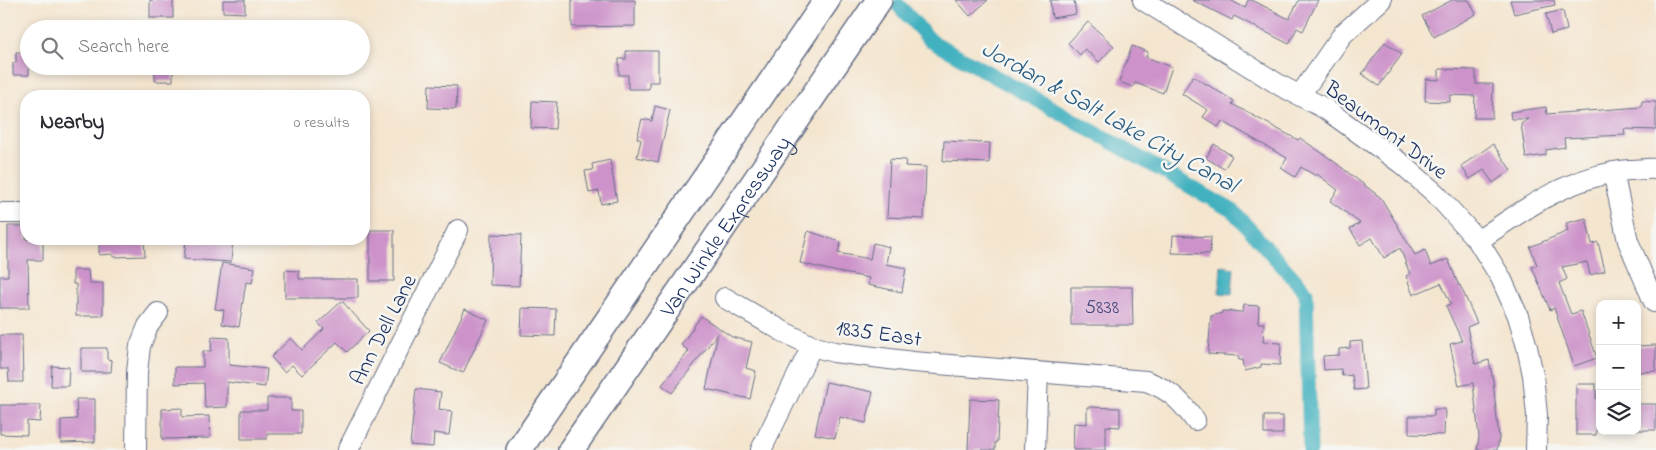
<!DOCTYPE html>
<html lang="en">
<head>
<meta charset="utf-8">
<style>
  body { margin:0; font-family:"Indie Flower",sans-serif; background:#f2f2f3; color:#2b2b33 }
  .controls { position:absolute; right:15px; bottom:15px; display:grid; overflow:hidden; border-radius:10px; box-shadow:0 2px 8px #0003 }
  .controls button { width:45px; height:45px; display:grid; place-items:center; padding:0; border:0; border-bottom:1px solid #e1e1e2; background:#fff; color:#2b2b33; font:25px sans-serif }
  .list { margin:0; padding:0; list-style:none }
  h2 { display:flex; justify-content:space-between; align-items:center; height:65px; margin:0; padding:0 20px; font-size:21px }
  h2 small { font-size:16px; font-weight:400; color:#7c7c81 }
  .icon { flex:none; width:28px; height:28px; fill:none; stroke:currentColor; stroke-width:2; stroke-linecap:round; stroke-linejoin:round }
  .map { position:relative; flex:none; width:1656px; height:450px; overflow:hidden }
  .search { position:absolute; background:#fff; box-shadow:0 2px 8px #0003; left:20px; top:20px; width:350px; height:55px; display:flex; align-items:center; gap:12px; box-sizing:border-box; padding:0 18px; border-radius:28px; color:#7c7c81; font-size:19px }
  .panel { position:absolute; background:#fff; box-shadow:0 2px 8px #0003; left:20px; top:90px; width:350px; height:155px; border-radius:20px }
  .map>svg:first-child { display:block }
  .water { fill:#43b1bf; stroke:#2f708e }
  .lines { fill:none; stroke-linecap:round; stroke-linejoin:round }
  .canal { stroke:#43b1bf; stroke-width:15 }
  .building { fill:#cc92c9 }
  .minor-casing { stroke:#676f86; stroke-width:22 }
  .major-casing { stroke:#676f86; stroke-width:28 }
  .minor { stroke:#fff; stroke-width:20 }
  .major { stroke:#fff; stroke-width:25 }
  .labels { text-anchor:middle; stroke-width:5; stroke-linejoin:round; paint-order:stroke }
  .number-label { font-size:20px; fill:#474879 }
  .street-label { font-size:22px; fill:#1b2f5e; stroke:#f6f6f2 }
  .water-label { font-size:24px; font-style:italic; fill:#295c80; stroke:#f6f6f2 }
</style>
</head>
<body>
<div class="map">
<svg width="1656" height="450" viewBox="0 0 1656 450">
  <rect width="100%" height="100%" fill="#f6f6f2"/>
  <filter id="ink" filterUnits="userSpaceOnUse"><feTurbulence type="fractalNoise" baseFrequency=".02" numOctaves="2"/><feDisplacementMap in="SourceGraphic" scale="10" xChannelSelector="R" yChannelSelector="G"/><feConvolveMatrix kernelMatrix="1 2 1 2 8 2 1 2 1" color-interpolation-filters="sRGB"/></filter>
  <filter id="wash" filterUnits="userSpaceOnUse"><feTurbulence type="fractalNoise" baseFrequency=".0096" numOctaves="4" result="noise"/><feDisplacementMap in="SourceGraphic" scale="20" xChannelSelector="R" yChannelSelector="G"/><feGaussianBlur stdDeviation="1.12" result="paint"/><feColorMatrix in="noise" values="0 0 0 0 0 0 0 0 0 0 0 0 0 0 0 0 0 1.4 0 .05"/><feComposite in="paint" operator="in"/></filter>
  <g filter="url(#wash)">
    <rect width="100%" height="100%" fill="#f4e5cf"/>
    <path class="water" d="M1221,266L1234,268L1232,294L1219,293Z"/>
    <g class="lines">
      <path class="canal" d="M899,6L931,41L1059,112L1233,211L1306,292L1310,450"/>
    </g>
    <g id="blocks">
      <path class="building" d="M150,0H173V18H150Z
        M223,0H245V13L223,12Z
        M572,0H635V26L572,27Z
        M956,0H988L970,16Z
        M1050,0H1074L1076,14L1052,18Z
        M1192,0H1230L1245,8L1248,0H1252L1289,19L1299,0H1318L1303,31L1297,28L1289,44L1234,16L1232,20Z
        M1452,0H1469L1476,14L1434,37L1422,16Z
        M1510,0H1554L1555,5L1514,14Z
        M1563,10L1567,30L1551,34L1546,14Z
        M1088,22L1114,46L1099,62L1085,49L1080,55L1068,43Z
        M1385,42L1402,54L1379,86L1362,74Z
        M1132,46L1148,52L1146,57L1172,67L1163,93L1135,83L1133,87L1119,82Z
        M626,51H658V82H649V89H628V75H619V59H626Z
        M16,52H29V75H13V63H16Z
        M155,66H173V81H155Z
        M1439,69L1476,70V84H1493L1492,118H1474L1475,96L1450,95V102L1425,101L1426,79L1439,80Z
        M1193,76L1234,101L1232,104L1298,140L1300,138L1328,157L1381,198L1415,255L1425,250L1431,266L1448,259L1459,286L1460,285L1477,323L1467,327L1475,364L1489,360L1493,381L1499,438L1497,450H1477L1479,437L1473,383L1459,386L1450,344L1462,341L1446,306L1451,304L1441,283L1413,295L1406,276L1410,274L1400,248L1384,258L1372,238L1360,245L1350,229L1360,223L1330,201L1338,190L1317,174L1316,176L1301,167L1295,177L1281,168L1287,158L1222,121L1218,127L1203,117L1208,110L1182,94Z
        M429,85L457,86L456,109L428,108Z
        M532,101L557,102L555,129L531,128Z
        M1642,101L1656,102V130L1624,129L1625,135L1564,138L1565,147L1546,150V155L1526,158L1521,124L1528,119H1511L1510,112L1546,107L1547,114L1641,107Z
        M655,106L670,110L658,162L637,157L641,140L637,138L642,119L652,121Z
        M944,141L990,143L989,163L943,161Z
        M1214,144L1232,156L1224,169L1206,158Z
        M1493,144L1511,170L1493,183L1484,170L1470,179L1461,166Z
        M890,159L906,160L905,166L926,167L924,219L887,217Z
        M610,160L617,201L601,204L599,191L589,193L585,171L593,170L592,164Z
        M1586,218L1592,244L1598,242L1605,271L1590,275L1587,262L1562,267L1567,279L1559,283L1571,314L1581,311L1597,358L1574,366L1554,308L1550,310L1532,267L1537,265L1530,247L1568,231L1566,223Z
        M8,226H26V239H43V260H28L29,308H0V276H8Z
        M370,230H394V281H370Z
        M808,231L841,242L838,253L870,259L873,243L889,247L886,264L906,268L902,292L868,285L869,278L833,271L800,263Z
        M491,234L521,235L519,286L490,285Z
        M1173,235L1211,237L1210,254L1172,253Z
        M99,239H144L145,256L113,257V254L99,255Z
        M186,239H233L231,262L184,259Z
        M222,263L255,268L252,283L246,282L239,327L222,324L224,310L215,309Z
        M73,270H88L89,283H103V316H76V284H73Z
        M285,270L299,271V279H358V298H285Z
        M1071,287H1132L1133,325H1071Z
        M342,301L369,331L347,352L337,342L302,375L292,365L284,372L271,357L291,338L302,350L324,329L318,323Z
        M1244,305L1259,306L1258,323H1264L1263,342L1281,343L1280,365L1261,364V367L1245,371L1243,360H1239L1238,356L1208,354L1211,316L1222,313V311L1243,312Z
        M522,308L556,309L555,336L521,335Z
        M465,309L488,320L463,373L440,363Z
        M701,316L732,337L752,342L746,368L756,371L750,399L706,389L718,333L672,393L662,385L689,351L681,345Z
        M0,335H22L23,382H9L8,369H0Z
        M212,337L229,338V365L267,369L265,387L227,382V407L205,408L204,383L175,384V367H203V351H211Z
        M1362,341L1366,389L1354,390L1352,375L1342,376L1341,369L1324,370L1323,356L1339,355V349L1350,348V342Z
        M1656,345V371L1637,372V346Z
        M81,348H107V359L112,360L111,372H81Z
        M52,366L69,367L68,386H51Z
        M826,382L873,392L866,423L840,417L835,438L815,434Z
        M1576,384H1596V399H1600V412H1597L1596,435H1576Z
        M416,389L441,392L439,409L452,411L449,435L434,433L433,447L410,445Z
        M267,398H291V411H301V434H267V439H241V410H267Z
        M76,399H95V442L61,443V420L77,419Z
        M970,399L999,400L997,442H995V450H968Z
        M1637,404H1656V430H1637Z
        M0,405H41L40,422L27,421V435L0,434Z
        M1087,407L1120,408V427L1106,426V450H1073L1074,423L1087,424Z
        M182,408V417L209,416L210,438L162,439V409Z
        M1434,409H1445L1444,435L1409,434V416H1434Z
        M1264,416H1283V434H1264Z"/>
    </g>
  </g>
  <g filter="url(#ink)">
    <use href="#blocks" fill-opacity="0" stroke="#676f86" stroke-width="1"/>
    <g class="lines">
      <g class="minor-casing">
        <path id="minor" d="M1143,0L1281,86L1324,108L1402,164L1436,194L1478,241L1501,278L1518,316L1527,347L1533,375L1537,415L1536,450
          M1300,95L1343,34L1381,0
          M1613,172L1628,241L1654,302
          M0,213H26
          M1478,241C1525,208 1570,176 1629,170C1638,170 1647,168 1656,169
          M725,298L784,332L812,346L834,352L913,362L1146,381C1170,390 1180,400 1195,420
          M136,450L137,372L140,346L148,326L158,313
          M348,450L458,230
          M761,450L812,346
          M1035,450L1038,372"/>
      </g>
      <g class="major-casing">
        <g id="major">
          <path d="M519,450L827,0"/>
          <path id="s1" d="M571,450L879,0"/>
        </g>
      </g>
      <use href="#minor" class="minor"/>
      <use href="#major" class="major"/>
    </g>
  </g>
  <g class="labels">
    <g class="number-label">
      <text x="1102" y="313">5838</text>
    </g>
    <g class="street-label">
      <text transform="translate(1387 129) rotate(37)" y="8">Beaumont Drive</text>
      <text dy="8" stroke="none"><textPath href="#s1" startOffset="272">Van Winkle Expressway</textPath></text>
      <text transform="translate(382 329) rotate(-63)" y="8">Ann Dell Lane</text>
      <text transform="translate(879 332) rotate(8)" y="8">1835 East</text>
    </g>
    <g class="water-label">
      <text transform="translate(1110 116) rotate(29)" y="8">Jordan &amp; Salt Lake City Canal</text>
    </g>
  </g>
</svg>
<div class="controls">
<button>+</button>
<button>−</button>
<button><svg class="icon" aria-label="layers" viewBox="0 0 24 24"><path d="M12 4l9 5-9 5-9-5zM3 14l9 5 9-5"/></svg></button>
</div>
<div class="search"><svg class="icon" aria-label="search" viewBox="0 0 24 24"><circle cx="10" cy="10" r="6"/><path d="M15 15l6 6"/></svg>Search here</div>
<section class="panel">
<h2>Nearby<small>0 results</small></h2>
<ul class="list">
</ul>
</section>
</div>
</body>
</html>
